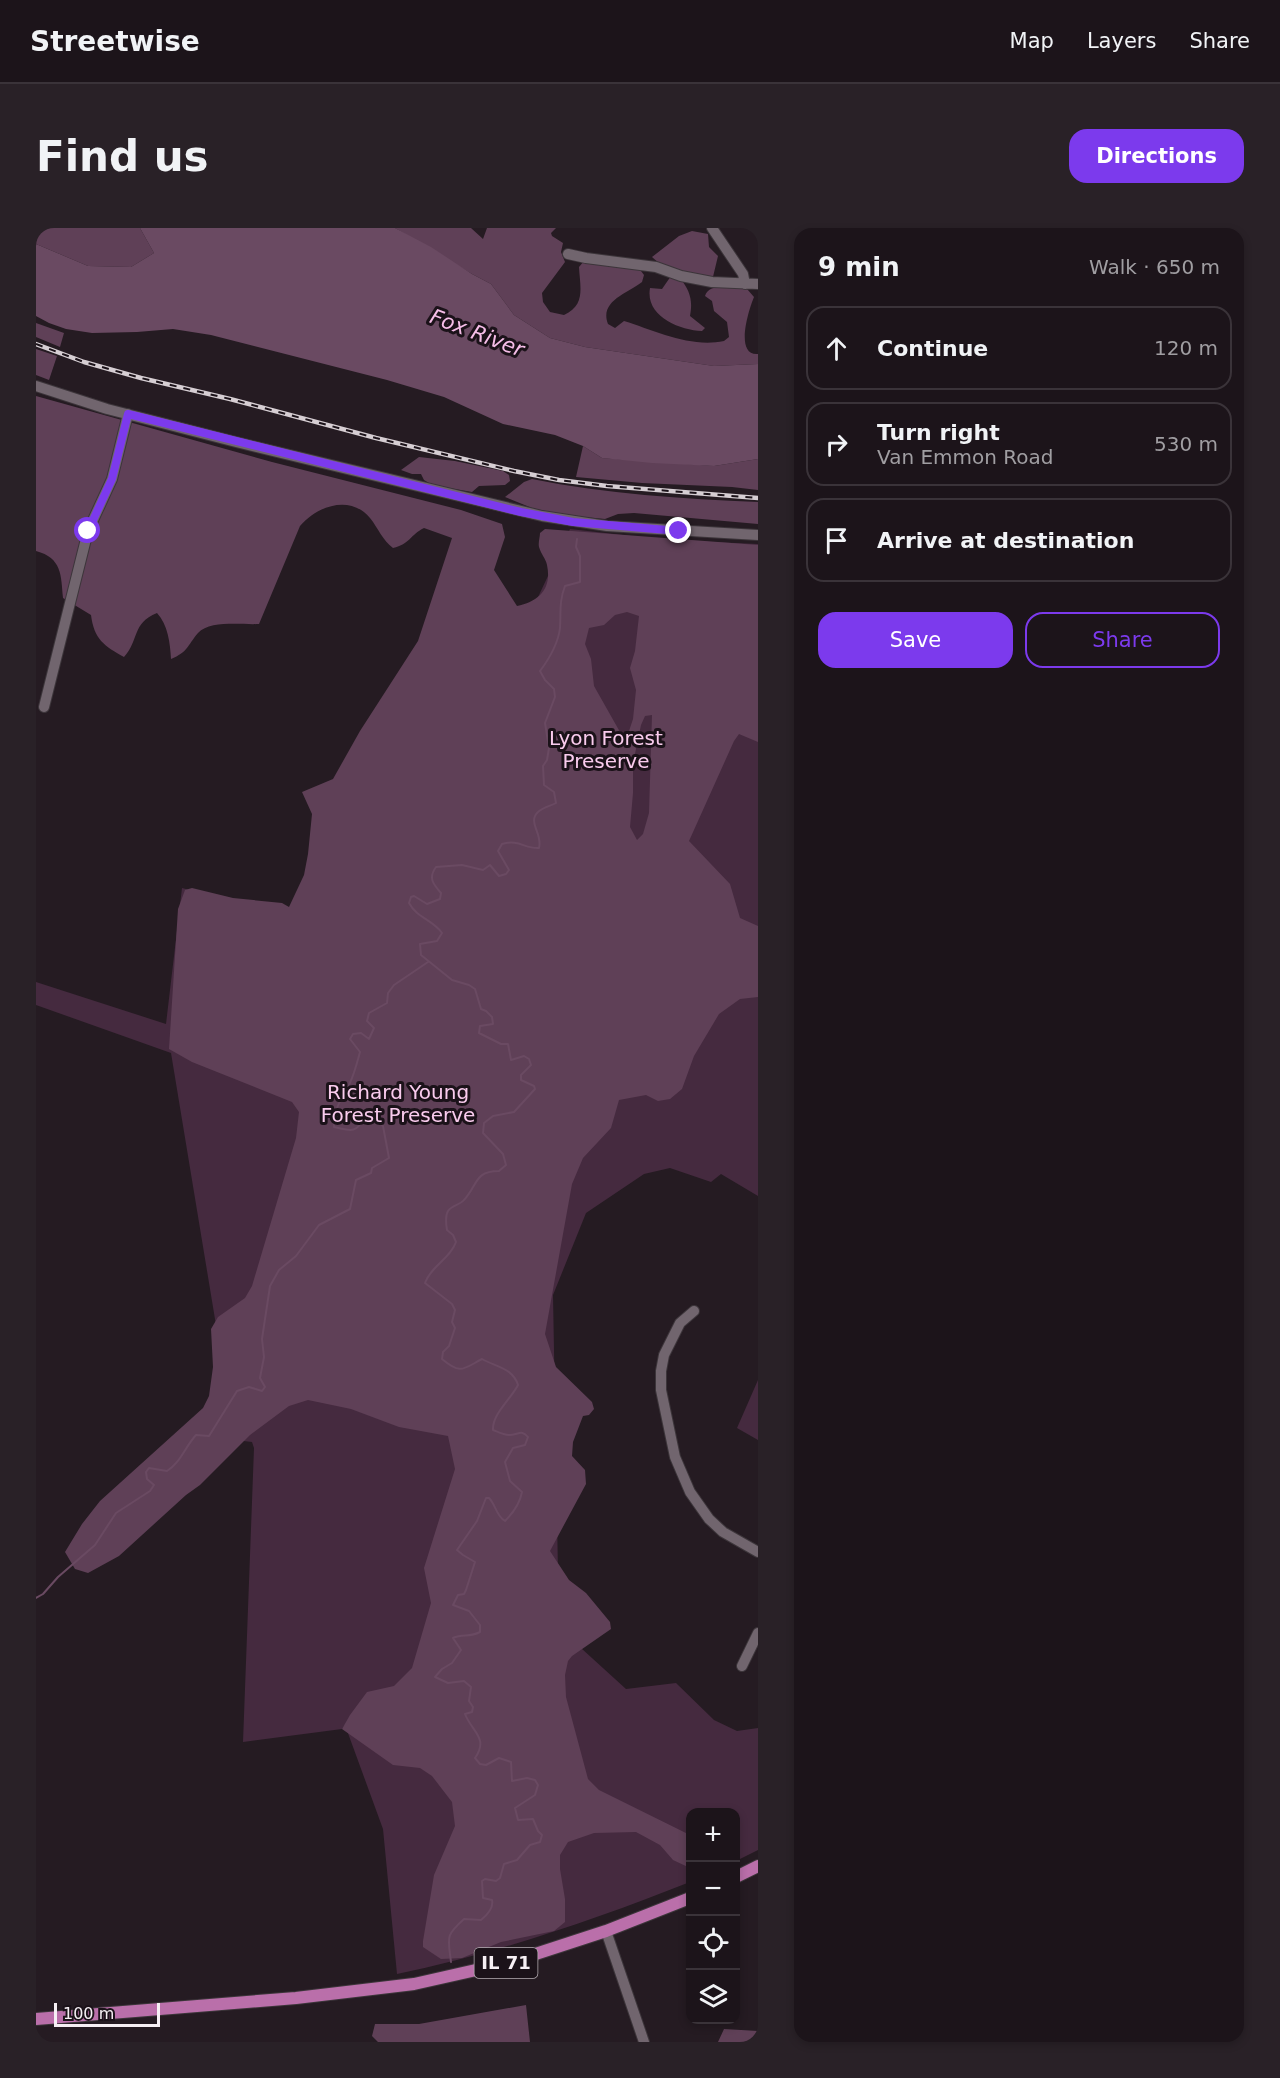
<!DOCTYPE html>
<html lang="en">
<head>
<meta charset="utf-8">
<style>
  body { margin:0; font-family:"DejaVu Sans",sans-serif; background:#292127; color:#f1f3f6 }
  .controls { position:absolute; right:18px; bottom:18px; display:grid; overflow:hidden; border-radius:12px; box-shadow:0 3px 9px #0003 }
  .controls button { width:54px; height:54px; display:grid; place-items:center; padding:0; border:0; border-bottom:2px solid #3a3339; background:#1c141a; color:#f1f3f6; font:30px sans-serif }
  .scale { position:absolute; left:18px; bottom:15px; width:106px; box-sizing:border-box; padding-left:6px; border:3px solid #f6eff4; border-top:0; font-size:16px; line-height:21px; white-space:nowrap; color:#f6eff4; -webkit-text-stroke:4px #1b1219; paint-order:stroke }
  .stop { position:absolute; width:18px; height:18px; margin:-14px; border:4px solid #7c3aed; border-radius:50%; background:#fff }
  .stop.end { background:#7c3aed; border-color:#fff; box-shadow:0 2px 6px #0008 }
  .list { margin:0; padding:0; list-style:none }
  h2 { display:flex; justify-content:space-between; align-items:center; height:78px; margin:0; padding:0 24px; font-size:26px }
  h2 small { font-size:20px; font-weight:400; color:#a09ea2 }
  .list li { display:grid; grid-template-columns:39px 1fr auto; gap:18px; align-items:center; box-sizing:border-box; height:84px; margin:0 12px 12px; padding:0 12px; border:2px solid #3a3339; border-radius:18px }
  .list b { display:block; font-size:22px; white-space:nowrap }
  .list p { margin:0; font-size:20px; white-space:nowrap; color:#a09ea2 }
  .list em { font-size:20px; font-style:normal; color:#a09ea2 }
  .actions { display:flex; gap:12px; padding:18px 24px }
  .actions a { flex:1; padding:14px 0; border:2px solid #7c3aed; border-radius:18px; text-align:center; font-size:21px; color:#7c3aed }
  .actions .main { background:#7c3aed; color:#fff }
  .icon { flex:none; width:33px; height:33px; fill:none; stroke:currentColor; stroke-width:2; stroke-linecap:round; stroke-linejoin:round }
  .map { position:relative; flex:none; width:722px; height:1814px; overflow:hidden; border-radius:18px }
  header { display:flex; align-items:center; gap:36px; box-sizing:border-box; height:84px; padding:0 30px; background:#1c141a; border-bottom:2px solid #3a3339 }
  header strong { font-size:28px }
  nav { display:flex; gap:33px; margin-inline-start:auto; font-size:21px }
  .intro { display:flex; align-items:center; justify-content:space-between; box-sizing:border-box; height:144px; padding:0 36px }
  h1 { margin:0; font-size:42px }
  .button { padding:15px 27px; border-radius:18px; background:#7c3aed; color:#fff; font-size:21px; font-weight:700 }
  main { display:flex; gap:36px; padding:0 36px }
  aside { flex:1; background:#1c141a; border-radius:18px; box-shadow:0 3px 9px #0003 }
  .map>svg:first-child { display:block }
  .green { fill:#452a3f }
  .forest { fill:#5f4057; fill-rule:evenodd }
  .water { fill:#6a4a62 }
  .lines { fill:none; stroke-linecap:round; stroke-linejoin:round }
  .stream { stroke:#6a4a62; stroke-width:2 }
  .minor-casing { stroke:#3c353a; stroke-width:12 }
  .major-casing { stroke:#3c353a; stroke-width:14 }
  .minor { stroke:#71656e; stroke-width:10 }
  .major { stroke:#ba6faa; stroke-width:12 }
  .rail-casing { stroke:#d6ced3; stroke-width:4.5 }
  .rail { stroke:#1b1219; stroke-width:2; stroke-dasharray:7; stroke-linecap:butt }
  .route { stroke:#7c3aed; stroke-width:8 }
  .labels { text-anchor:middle; stroke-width:6; stroke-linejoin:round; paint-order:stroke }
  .shield { fill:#1b1219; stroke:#b4adb2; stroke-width:1.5 }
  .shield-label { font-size:18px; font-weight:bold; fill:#f6eff4 }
  .park-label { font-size:20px; fill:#f9cbed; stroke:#1b1219 }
  .water-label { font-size:21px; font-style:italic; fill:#f6bde8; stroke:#1b1219 }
</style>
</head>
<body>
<header>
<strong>Streetwise</strong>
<nav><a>Map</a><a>Layers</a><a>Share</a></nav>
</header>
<div class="intro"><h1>Find us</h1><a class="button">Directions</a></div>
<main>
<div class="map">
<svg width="722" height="1814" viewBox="0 0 722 1814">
  <rect width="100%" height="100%" fill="#251b22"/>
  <path class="green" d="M534,301L631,312L722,316V968L685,946L675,954L634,940L608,946L550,985L517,1067L523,1400L590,1461L640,1455L678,1492L701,1503L722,1500V1622L700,1633V1584H654V1654C558,1692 462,1725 361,1746L347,1601L309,1497L306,1501L207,1514L218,1220L216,1214L199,1212L135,825L0,777V754L130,796L146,660L255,688L473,431Z
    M722,1152V1212L701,1200Z"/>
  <path class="forest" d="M0,0H104L118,25L95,39L52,38L0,16Z
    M359,0H435L447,11L451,0H520L515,5L516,8L527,15L525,24L529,34L506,65L507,74L514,84L528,87C550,77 544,59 543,39L548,33L597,39L605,43L608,47L606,54C592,65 563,73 572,96L579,100L588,93C620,103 654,120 688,113L693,109L691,94L678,83L676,73L669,68C673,54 699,60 711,61L718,69C713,81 698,128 722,126V136L678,138L549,119L514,110L478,87L455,56L436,46Z
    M656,3L672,6L673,19L682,28L676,53C655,48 632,44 616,29L643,8Z
    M635,48L644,50C654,63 657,72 654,88L669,100L666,103C643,102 609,88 614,60L626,61Z
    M0,95L28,105L24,119L0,109Z
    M0,121L21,128L13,152L0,147Z
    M0,168L236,234L425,282L466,296L469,309L458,342L481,378C503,373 516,361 511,337C510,331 505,326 503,319C502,315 504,309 504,305L509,301L722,317V514L703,506L698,513L653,613L694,656L704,690L722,698V769L704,771L683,786L658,828L646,861L634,871L622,873L610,867L583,872L575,900L547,930L536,956L509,1106L520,1139L556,1174L558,1181L553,1187L547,1188L537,1214L536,1228L549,1242L550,1256L514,1323L533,1352L550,1365L574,1394L575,1401L536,1428L532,1433L529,1447L530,1469L552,1551L563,1562L654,1607V1640L637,1632L624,1617L600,1604L558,1605L532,1614L524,1627V1641L529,1671V1694L518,1703L465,1714L426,1730L405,1731L387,1719V1713L398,1647L419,1598L416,1574L396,1548L384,1540L357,1537L306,1501L314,1487L331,1464L358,1458L376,1440L395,1375L388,1340L419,1241L412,1208L363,1199L315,1181L272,1172L253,1178L214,1207L164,1257L150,1267L83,1328L52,1345L39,1341L29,1324L46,1296L64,1273L167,1180L173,1168L177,1139L175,1101L182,1089L209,1070L216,1058L260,910L263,884L256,874L156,834L133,821L142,681L149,662L156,660L197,670L246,675L253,679L268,647L272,626L276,586L266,564L297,551L324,503L382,413L416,310L388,300C374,307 374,316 357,320C347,313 342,300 334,290C314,266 281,278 264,298L223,396C206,397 174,392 162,405C151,418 152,424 135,431C134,415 132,397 121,385C95,396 104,411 88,429C68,418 58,411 55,387L27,370C25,347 26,330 0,323ZM591,384L603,388L599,423L594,440L600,462L597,491L592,506L584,504L558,458L555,431L549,416L553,400L568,397L579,387ZM616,487L613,585L607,606L601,612L594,599L597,565V535L605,497L609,488Z
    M547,218L566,230L678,238L722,231V262L696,259L606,255L540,249Z
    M383,229L419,233L467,243L473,247L474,253L469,257L443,258L436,264L396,257L388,252L385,246H376L365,242Z
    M496,251C570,266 647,271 722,274V296L598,285L582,286L569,291L527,287L496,280L469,269L488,254Z
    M490,1777L494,1814H342L336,1808L339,1796H383Z
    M688,1801L722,1803V1814H682Z"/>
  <path class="water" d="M104,0H359L395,19L436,46L455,56L478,87L514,110L549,119L678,138L722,136V231L678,238L616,235L566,230L547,218L519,207L467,196L408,169L351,152L175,107L137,101L101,104L56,105L30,101L13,95L0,88V16L52,38L95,39L118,25Z"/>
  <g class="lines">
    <path class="stream" d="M0,1370L7,1366L22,1349L59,1317L80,1285L114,1263L118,1257L111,1251L110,1244L113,1240L131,1243C145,1234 149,1219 160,1207L173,1208L201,1163L213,1159L226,1163L229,1159L224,1150L228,1129L226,1111L234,1058L243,1042L260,1028L283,997L314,981L320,952L335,945L336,940L353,930L347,898L340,892L328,888C322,906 314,903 298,899C299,878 304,874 313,857C318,847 321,835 324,824L314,811L317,806L325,805L333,811L338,800L331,793L333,785L351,775L352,765L358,757L392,734
      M415,1734C412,1709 409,1708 428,1691L445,1692C451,1687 458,1680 456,1672L447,1670L446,1653L449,1651L460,1653L464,1650L468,1636L481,1632L494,1617L504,1614L506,1607L502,1603L497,1591L482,1592L479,1580L499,1567L502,1557L499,1552L491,1550L476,1553L475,1534L463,1530L450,1537L444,1536L439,1530C453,1510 436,1504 429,1486L436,1484L437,1479L433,1473L435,1459L428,1453L412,1455L399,1449L406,1441L416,1435L425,1422L417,1410C427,1405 433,1410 444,1404V1397L433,1383L417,1377L422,1367L428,1366L430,1362L439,1334L427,1327L421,1322L441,1293L450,1270H453C460,1277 460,1288 469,1293C477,1285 484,1275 486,1264L474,1253L469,1234L477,1220L489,1217L492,1209C486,1201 482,1207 473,1207C468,1207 462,1204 457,1202C456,1186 475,1171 482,1157C477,1140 460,1139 446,1131C427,1141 425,1147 406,1131L407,1124L413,1118L419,1100L416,1094L419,1082L416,1076L389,1055C395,1038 414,1031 420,1014L417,1007L411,1002C410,996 409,988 412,983C416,977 424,977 428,972C442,957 438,943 463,943L470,937L467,926L447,905L448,895L457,888L478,884L499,861L498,858L485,852V847L495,837L493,831L488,828L475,832L472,816H465L443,805L444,798L457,796L456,789L450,783L445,781L439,761L433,757L416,752L385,727L384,716L401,713L406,705C397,692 381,690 373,675L375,669L378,668L391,676L404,671L405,665C397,656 392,650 400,639L426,637L447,642L454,637L463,648L470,646L473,642L462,623L466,616C483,611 489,621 503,620C507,606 491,594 502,584C507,579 515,578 520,575L518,564L508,557L507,538L511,532L513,520L509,495L519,469L518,461L509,452L504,443C513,431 522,416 524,400C525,385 523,373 529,358L544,354V328L540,319L541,311"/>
    <g class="minor-casing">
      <path id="minor" d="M676,0L707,46L709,56
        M532,26L550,30L620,39L645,48L676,54L722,56
        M0,158L71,181L200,214L506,288L571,298L722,307
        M8,479L52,303L76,251L92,186
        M658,1083L644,1095L628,1127L625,1143V1162L639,1229L654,1264L673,1291L687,1304L722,1324
        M706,1438L722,1405
        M570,1703L608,1814"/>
    </g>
    <g class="major-casing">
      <path id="major" d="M700,1649L722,1638
        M0,1791L260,1770L378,1756L475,1734L570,1703L654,1670"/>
    </g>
    <use href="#minor" class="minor"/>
    <use href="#major" class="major"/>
    <g class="rail-casing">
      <path id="rail" d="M0,116L48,134L105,150L194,171L340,210L478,243L523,252L571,258L722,270"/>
    </g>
    <use href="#rail" class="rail"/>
  </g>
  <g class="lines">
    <path class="route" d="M52,303L76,251L92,186L485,284L537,294L643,303"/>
  </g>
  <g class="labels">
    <rect class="shield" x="438.5" y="1720" width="63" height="30" rx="4.5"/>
    <g class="shield-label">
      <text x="470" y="1741">IL 71</text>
    </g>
    <g class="park-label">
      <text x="570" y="517">Lyon Forest<tspan x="570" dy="23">Preserve</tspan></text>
      <text x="362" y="871">Richard Young<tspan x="362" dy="23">Forest Preserve</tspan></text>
    </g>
    <g class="water-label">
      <text transform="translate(441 105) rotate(21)" y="7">Fox River</text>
    </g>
  </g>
</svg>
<div class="controls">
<button>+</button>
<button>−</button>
<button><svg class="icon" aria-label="locate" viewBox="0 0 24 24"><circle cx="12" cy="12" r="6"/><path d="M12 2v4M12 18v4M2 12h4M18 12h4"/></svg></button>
<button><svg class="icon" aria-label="layers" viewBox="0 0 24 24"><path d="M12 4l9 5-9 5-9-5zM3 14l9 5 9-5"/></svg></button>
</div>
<div class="scale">100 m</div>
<div class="stop" style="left:52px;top:303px"></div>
<div class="stop end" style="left:643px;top:303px"></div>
</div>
<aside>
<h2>9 min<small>Walk · 650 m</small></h2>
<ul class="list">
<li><svg class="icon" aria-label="ahead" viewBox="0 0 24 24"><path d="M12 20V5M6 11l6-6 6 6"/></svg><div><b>Continue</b></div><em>120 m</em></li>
<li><svg class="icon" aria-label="right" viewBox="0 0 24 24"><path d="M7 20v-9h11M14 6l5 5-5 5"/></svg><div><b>Turn right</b><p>Van Emmon Road</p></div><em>530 m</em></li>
<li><svg class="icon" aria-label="arrive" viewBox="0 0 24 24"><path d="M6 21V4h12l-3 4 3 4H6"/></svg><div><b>Arrive at destination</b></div></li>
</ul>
<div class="actions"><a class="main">Save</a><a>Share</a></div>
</aside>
</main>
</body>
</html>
